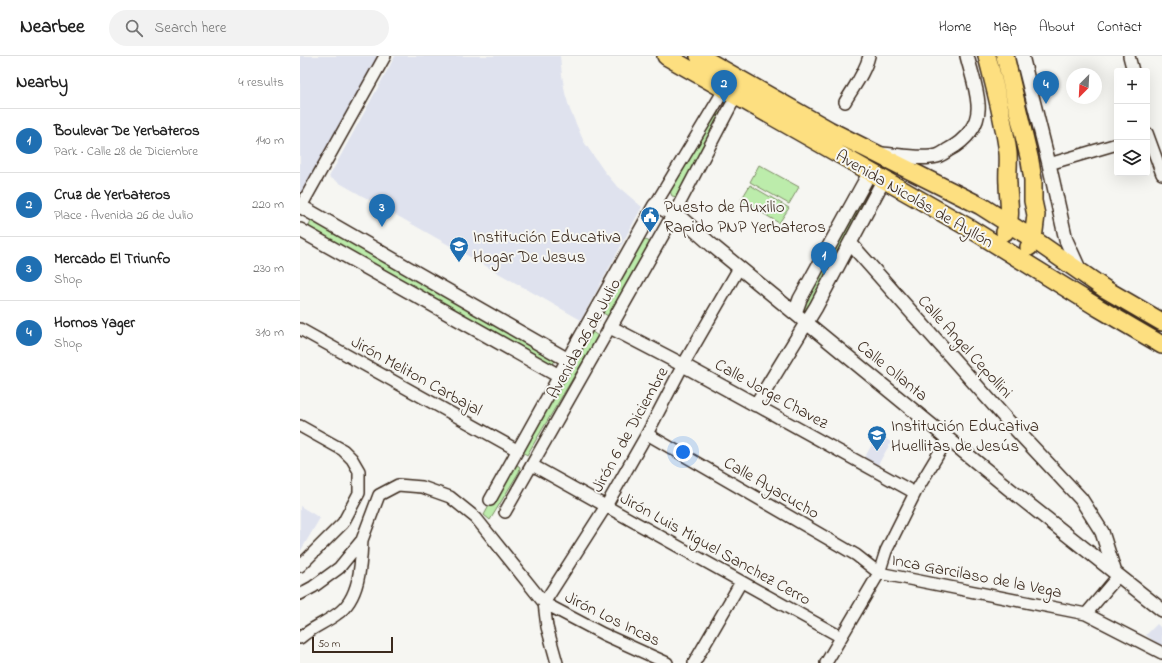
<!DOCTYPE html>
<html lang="en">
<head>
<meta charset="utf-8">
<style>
  body { margin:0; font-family:"Indie Flower",sans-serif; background:#f2f2f2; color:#222 }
  .controls { position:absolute; right:12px; top:12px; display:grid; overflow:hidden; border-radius:4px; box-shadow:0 4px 16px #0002 }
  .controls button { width:36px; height:36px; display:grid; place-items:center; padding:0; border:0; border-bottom:1px solid #e0e0e0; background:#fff; color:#222; font:20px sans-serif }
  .compass { position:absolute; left:766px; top:12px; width:36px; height:36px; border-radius:50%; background:#fff; box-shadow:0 4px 16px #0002; rotate:204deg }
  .scale { position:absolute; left:12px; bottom:10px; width:81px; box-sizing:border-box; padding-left:4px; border:2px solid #3b2a1e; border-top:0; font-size:11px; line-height:14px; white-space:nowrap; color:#3b2a1e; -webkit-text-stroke:3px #f6f6f2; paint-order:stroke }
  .you { position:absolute; left:383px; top:396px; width:14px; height:14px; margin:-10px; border:3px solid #fff; border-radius:50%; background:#1a73e8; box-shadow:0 0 0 6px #1a73e833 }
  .badge { display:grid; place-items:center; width:26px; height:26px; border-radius:50%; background:#1f6fb2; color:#fff; font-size:13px; font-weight:700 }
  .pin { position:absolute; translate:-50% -33px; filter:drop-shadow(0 1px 2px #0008) }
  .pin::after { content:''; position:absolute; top:21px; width:14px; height:12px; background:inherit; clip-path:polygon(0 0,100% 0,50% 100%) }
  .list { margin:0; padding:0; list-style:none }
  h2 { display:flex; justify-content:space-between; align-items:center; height:52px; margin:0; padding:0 16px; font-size:17px }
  h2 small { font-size:13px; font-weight:400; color:#767676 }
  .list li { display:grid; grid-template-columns:26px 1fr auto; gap:12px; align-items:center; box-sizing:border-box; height:64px; padding:0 16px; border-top:1px solid #e0e0e0 }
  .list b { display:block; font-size:15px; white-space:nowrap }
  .list p { margin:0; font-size:13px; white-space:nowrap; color:#767676 }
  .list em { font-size:13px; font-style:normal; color:#767676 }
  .icon { flex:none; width:22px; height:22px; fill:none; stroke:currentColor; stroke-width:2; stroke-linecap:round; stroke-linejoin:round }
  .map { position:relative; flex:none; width:862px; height:607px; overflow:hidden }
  header { display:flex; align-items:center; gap:24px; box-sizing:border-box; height:56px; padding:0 20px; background:#fff; border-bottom:1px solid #e0e0e0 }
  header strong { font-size:19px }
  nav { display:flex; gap:22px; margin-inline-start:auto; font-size:14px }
  .search { width:280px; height:36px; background:#f2f2f2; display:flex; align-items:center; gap:10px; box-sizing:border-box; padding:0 14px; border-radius:22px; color:#767676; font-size:15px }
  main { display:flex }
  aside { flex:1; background:#fff }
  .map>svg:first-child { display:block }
  .built { fill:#dfe2ee }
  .green { fill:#bcecab; stroke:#7c8b64 }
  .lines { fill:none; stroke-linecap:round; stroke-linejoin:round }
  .minor-casing { stroke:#3b2a1e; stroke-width:14 }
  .tertiary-casing { stroke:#3b2a1e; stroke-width:16 }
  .primary-casing { stroke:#3b2a1e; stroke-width:20 }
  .minor { stroke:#f6f6f2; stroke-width:11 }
  .tertiary { stroke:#f6f6f2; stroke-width:13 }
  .primary { stroke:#fddf80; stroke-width:17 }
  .labels { text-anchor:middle; stroke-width:4; stroke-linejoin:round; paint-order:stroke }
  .street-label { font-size:17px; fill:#3b2a1e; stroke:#f6f6f2 }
  .poi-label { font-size:17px; fill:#3b2a1e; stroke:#f6f6f2; text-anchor:start }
</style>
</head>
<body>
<header>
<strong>Nearbee</strong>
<div class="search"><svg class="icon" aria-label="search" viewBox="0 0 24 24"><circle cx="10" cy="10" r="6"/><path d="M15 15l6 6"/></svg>Search here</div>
<nav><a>Home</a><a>Map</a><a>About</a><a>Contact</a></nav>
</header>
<main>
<aside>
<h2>Nearby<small>4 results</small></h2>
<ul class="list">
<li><span class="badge">1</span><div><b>Boulevar De Yerbateros</b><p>Park · Calle 28 de Diciembre</p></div><em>140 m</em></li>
<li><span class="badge">2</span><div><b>Cruz de Yerbateros</b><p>Place · Avenida 26 de Julio</p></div><em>220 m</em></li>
<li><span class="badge">3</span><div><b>Mercado El Triunfo</b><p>Shop</p></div><em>230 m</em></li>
<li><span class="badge">4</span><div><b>Hornos Yager</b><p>Shop</p></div><em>310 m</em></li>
</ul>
</aside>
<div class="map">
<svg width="862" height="607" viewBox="0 0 862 607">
  <rect width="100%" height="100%" fill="#f6f6f2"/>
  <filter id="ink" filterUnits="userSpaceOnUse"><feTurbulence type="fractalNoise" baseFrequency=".025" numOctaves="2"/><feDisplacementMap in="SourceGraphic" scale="8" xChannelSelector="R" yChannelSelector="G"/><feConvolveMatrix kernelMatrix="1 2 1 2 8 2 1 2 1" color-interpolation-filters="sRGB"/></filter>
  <g filter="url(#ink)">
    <path class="built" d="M0,0H88L0,144Z
      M95,0H260L262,19L265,37L270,54L284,86L304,115L315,128L342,151L281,264L29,121Z
      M578,378L591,386L575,414L562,406Z
      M0,450L20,462L0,496Z
      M857,568L862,573V591L846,579Z"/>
    <path class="green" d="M415,55L423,59L377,141L372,140L370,135Z
      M459,109L499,131L489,148L450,126Z
      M573,124L581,129L507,256L502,254L500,251Z
      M450,129L489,152L479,167L441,144Z
      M11,164H17L255,300V305L249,312L15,177L9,171Z
      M342,182L350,186L308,260L300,255Z
      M291,275L298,280L227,399L221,395Z
      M213,406L220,411L219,416L190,464L184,459Z"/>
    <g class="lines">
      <g class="minor-casing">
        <path id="minor" d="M829,0L833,15
          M545,46C553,32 565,17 569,0
          M847,77L862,118
          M749,108L817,88
          M355,149L424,34
          M0,152L85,0
          M374,158L436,40
          M0,273L217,394
          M456,349L615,437
          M0,370L43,394L52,403L59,415V437L43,467L0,510
          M347,378L556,499L579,517L586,495L615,437L648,382
          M232,409L541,581
          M190,444L259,320
          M205,456L310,271
          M0,538L13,531L39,512L62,484L79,439L98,429L122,431L150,441L176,462L244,547L247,571L257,607
          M786,558L818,520
          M0,582C11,572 25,567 37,558C60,543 61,508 62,484
          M367,607L303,578L244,547L306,450L347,378L383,309L439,212
          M394,607L441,526
          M526,607L579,517L786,558L862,597"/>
      </g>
      <g class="tertiary-casing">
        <path id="tertiary" d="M722,0L749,108L766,184L781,217
          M582,98C598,99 622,104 637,100C641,99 645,96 648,94C665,85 680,69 678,48C677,32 671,16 667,0
          M0,150L268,304
          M374,158L310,271L383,309L456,349L516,251L584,123
          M0,174L259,320L355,149L382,163L413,190L708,432L862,554
          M551,188L708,365L781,443L802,476L815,517
          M495,257L500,243L570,116"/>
      </g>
      <g class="primary-casing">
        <path id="primary" d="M366,0L671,173L797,251L862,289
          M399,0L529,74L681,150L733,183L805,233L862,266
          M687,0C695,32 704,64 708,97C709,107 707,118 708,128C708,145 713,160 705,176
          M705,0L730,105L733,124V145L736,159L733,183L729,191"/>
      </g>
      <use href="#minor" class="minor"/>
      <use href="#tertiary" class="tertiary"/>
      <use href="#primary" class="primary"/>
    </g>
  </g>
  <defs>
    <g id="civic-pin" transform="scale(1)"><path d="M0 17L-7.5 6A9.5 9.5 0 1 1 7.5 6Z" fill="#1f6fb2" stroke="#f6f6f2"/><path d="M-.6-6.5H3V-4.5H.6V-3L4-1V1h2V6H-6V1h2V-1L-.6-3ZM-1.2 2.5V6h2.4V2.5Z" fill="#fff"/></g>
    <g id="school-pin" transform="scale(1)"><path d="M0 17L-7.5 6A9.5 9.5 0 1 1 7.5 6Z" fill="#1f6fb2" stroke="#f6f6f2"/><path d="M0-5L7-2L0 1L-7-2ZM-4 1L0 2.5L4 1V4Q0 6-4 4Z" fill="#fff"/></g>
  </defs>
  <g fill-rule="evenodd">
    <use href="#civic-pin" x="350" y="160"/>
    <use href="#school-pin" x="159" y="190"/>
    <use href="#school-pin" x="577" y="379"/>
  </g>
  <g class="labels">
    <g class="street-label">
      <text transform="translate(615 142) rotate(30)" y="6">Avenida Nicolás de Ayllón</text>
      <text transform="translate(283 282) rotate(-61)" y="6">Avenida 26 de Julio</text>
      <text transform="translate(666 290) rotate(48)" y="6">Calle Angel Cepollini</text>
      <text transform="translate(593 314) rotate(39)" y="6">Calle Ollanta</text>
      <text transform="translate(117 319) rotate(29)" y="6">Jirón Meliton Carbajal</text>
      <text transform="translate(472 337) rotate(29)" y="6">Calle Jorge Chavez</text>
      <text transform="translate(329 373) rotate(-61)" y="6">Jirón 6 de Diciembre</text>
      <text transform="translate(472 431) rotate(30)" y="6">Calle Ayacucho</text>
      <text transform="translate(416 492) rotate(29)" y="6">Jirón Luis Miguel Sanchez Cerro</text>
      <text transform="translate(677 519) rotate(11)" y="6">Inca Garcilaso de la Vega</text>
      <text transform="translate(313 562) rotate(26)" y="6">Jirón Los Incas</text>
    </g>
    <g class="poi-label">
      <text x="364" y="156">Puesto de Auxilio<tspan x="364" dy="20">Rapido PNP Yerbateros</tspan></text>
      <text x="173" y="186">Institución Educativa<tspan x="173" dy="20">Hogar De Jesus</tspan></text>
      <text x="591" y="375">Institución Educativa<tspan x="591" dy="20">Huellitas de Jesús</tspan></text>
    </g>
  </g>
</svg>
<div class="controls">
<button>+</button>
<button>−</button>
<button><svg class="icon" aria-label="layers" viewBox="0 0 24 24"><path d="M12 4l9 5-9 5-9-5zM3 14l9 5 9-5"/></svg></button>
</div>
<svg class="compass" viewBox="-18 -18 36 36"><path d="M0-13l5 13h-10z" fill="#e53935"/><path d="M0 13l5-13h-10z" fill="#767676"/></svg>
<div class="scale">50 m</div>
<div class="you"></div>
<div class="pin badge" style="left:524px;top:219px">1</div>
<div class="pin badge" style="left:424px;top:47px">2</div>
<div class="pin badge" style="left:82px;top:171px">3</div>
<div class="pin badge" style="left:746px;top:48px">4</div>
</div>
</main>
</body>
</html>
